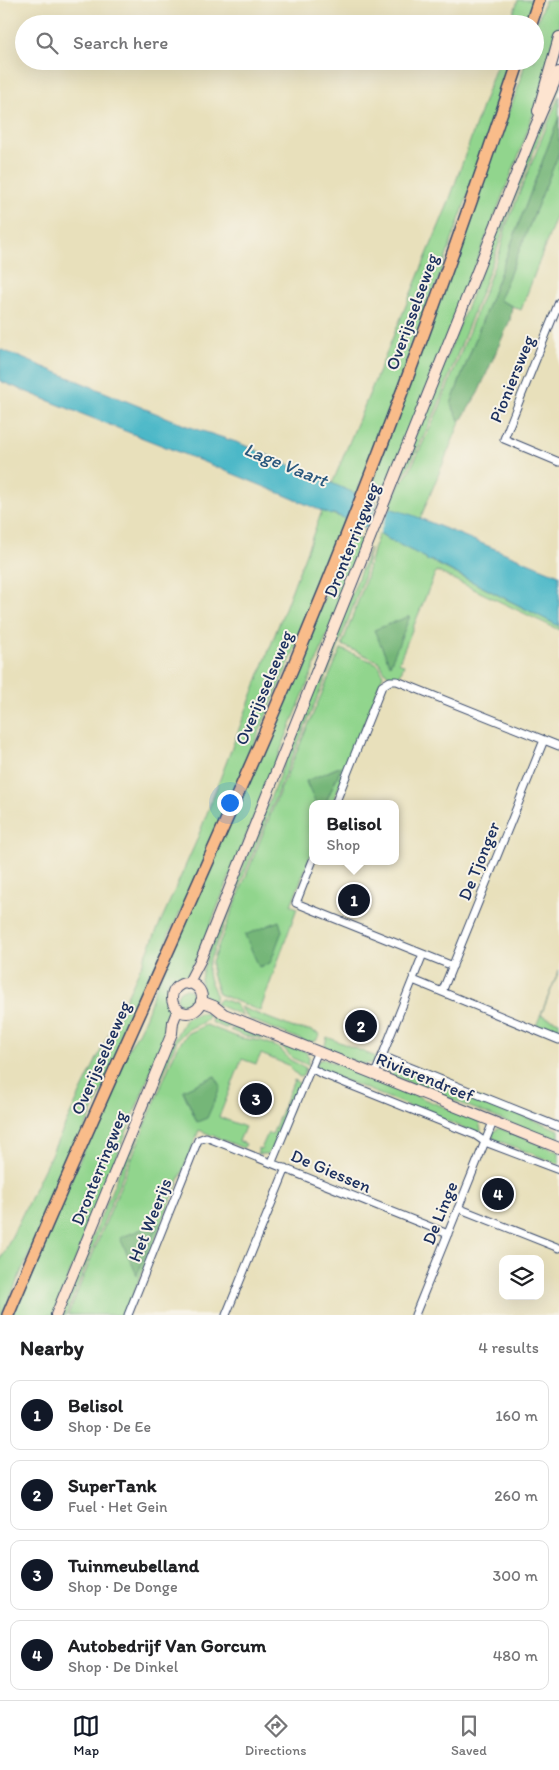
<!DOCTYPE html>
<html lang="en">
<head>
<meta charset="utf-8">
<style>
  body { margin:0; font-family:Itim,sans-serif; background:#f6f6f6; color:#202124 }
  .controls { position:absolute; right:15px; bottom:15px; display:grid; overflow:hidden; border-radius:10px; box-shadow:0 5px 20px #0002 }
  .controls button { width:45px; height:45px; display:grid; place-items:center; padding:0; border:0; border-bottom:1px solid #e0e0e0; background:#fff; color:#202124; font:25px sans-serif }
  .you { position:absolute; left:229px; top:802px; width:18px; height:18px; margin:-12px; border:4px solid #fff; border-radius:50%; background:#1a73e8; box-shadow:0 0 0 8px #1a73e833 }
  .badge { display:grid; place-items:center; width:32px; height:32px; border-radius:50%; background:#111827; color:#fff; font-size:16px; font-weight:700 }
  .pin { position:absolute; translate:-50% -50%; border:2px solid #fff; box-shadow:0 1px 5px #0006 }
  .popup { position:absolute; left:309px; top:800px; width:90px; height:65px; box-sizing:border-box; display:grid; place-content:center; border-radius:10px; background:#fff; filter:drop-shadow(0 1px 4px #0005); font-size:16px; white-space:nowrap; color:#757577 }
  .popup b { font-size:19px; color:#202124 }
  .popup::after { content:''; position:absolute; left:50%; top:100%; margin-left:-10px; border:10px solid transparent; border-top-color:#fff }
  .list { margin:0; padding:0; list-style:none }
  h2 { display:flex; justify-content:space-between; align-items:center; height:65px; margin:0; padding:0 20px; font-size:21px }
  h2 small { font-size:16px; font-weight:400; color:#757577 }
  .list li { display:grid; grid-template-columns:32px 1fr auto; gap:15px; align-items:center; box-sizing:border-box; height:70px; margin:0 10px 10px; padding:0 10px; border:1px solid #e0e0e0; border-radius:10px }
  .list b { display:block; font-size:19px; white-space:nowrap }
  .list p { margin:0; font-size:16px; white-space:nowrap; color:#757577 }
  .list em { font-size:16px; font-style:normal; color:#757577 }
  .icon { flex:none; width:28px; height:28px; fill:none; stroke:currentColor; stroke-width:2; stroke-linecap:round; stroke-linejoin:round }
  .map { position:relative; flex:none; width:559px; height:1315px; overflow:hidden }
  .search { position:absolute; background:#fff; box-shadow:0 5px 20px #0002; left:15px; right:15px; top:15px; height:55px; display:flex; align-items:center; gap:12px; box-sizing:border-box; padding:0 18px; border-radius:28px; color:#757577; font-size:19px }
  .sheet { height:385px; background:#fff }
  nav { display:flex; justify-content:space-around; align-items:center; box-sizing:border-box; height:70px; border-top:1px solid #e0e0e0; background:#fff; font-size:14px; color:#757577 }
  nav a { display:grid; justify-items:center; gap:2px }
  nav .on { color:#111827 }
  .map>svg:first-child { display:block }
  .green { fill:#91d58d; stroke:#568276; fill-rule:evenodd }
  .forest { fill:#74b678; stroke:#48726b }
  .water { fill:#4cb8c8; stroke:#347493 }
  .pier { fill:#e8e0bb }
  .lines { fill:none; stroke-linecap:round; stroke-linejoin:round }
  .minor-casing { stroke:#3a4a6c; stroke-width:9 }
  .secondary-casing { stroke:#3a4a6c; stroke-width:12 }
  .trunk-casing { stroke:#3a4a6c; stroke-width:14 }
  .minor { stroke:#fff; stroke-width:7 }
  .secondary { stroke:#fde4d0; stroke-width:10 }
  .trunk { stroke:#f9bc8a; stroke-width:11 }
  .labels { text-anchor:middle; stroke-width:4; stroke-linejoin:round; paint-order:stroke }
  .street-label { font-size:18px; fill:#1b2f5e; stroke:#f7f3e8 }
  .water-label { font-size:19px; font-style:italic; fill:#2a587e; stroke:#f7f3e8 }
</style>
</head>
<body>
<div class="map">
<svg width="559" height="1315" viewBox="0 0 559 1315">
  <rect width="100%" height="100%" fill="#f7f3e8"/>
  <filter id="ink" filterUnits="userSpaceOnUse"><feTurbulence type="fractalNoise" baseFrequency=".02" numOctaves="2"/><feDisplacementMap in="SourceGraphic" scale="10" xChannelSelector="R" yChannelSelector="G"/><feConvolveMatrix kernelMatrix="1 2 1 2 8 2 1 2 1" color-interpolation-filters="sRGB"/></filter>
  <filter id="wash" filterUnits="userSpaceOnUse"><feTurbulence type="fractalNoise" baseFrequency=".0096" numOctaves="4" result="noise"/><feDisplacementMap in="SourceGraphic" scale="20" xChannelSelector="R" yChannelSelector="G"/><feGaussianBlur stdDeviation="1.12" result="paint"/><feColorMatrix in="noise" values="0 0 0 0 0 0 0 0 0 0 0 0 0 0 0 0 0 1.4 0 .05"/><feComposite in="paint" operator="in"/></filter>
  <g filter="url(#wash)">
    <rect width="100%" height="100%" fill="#e8e0bb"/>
    <path class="green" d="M518,0H534L527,24H510Z
      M545,0H559V28L539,97L520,152L383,497L380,496L381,490L370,486L503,125C512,104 521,84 525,61H535V28Z
      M498,61H515L431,300L362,482H360L358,496L332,484L448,204Z
      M559,78V89L508,215L496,253L437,408L408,469L394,489Z
      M559,96V117L451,404L460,422L456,432L420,519L389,509L397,489L410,470L439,409L500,251L506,226Z
      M559,153V209L521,310L499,300Z
      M322,511L347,519L303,630L192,889L169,934L162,955L2,1315H0V1261L137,975L196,842Z
      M379,533L388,539L426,558L427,562L429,560L559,626V630L436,571L399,662L404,665L400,675L394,677L387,674L378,661L342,645L364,585L373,550Z
      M365,535L367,536L197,958L184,980L177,983L171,990L169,999L172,1015L163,1041L53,1315H12L127,1051C139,1033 148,1015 153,994L351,536L361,540Z
      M370,548L362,583L334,658L278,791L211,957C208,964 207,971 209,978C212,988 218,992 214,1003C192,991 203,971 209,952Z
      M341,649L376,663L380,667L383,675L332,804H325L341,766L306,782L316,804H313V850L291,905L297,908L260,1011L219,994L212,974V962L279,793Z
      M559,970L541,1015L559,1022V1035L536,1026Z
      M177 998a9 9 0 1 1 18 0a9 9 0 1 1-18 0Z
      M222,999L235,1004L243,1016L216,1004L219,1000Z
      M240,1007L294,1028L309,1030L320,1034L316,1041L307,1042L249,1019Z
      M200,1013L209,1014C205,1024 198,1024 189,1029C184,1032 181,1036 177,1040L66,1315H61L171,1045L186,1018Z
      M212,1015L238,1024L225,1028L211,1022Z
      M206,1025L240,1038L262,1041L279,1048L290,1060L306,1068L303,1076L300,1077L297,1075V1074L293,1072L290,1066L261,1054L256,1064L242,1059L219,1117L245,1127L239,1141L246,1144L245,1146L243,1148L199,1130L125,1315H68L177,1047L188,1033ZM215,1076L197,1122L183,1091Z
      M237,1027H245L263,1037L262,1038L244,1036L230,1030Z
      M327,1037L376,1057L373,1063L361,1064L327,1050L325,1045Z
      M282,1044L305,1051L309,1057L308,1065L292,1058L282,1046Z
      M324,1059L479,1121L481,1130L480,1132H474L319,1070L316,1064L319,1060Z
      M386,1061L559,1130V1143L391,1075L383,1068V1063Z
      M294,1080L300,1084L275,1146L267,1154H258V1148L261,1149L268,1133L272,1135Z
      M499,1128L559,1152V1164L494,1139L492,1133Z"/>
    <path class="forest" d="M559,117V153L499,300L512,306L510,320L478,393L460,422L451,404Z
      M410,616L390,665L374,630Z
      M342,766L325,804H316L306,781Z
      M279,921L282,931L270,963L259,967L245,935Z
      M215,1076L221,1086L207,1118L197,1122L183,1090Z
      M159,1222L137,1275L120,1238Z"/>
    <path class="water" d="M0,349L187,426L239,443L389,508L412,515L559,575V626L430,560L428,562L426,558L388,539L383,535L334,514H331V515L322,511C216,465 107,425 0,381Z"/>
    <path class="pier" d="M378,501L390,506L379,535L366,530Z"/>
  </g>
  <g filter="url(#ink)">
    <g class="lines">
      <g class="minor-casing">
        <path id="minor" d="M559,302L504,439L559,462
          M335,804L382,686L390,681H397L559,746
          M313,860L296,903L453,966
          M413,980L559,1040
          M442,992L544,740
          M382,1056L559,1127
          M311,1068L320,1073L475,1135L485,1142L559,1170
          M375,1074L423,954
          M272,1162L318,1051
          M458,1208L559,1248
          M128,1315L198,1140L206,1137L448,1234
          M226,1315L286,1168
          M415,1315L493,1122"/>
      </g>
      <g class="secondary-casing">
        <path id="secondary" d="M538,111L559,37
          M172 998a15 15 0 1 1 30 0a15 15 0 1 1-30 0Z
          M188,984L201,959L533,132L559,72
          M201,1001L214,1006L224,1014L559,1148
          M56,1315L172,1033L173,1022L178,1009"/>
      </g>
      <g class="trunk-casing">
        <path id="trunk" d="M531,24L539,0
          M8,1315C99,1097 201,884 293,667C376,468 451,266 519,61"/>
      </g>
      <use href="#minor" class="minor"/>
      <use href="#secondary" class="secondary"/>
      <use href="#trunk" class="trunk"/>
    </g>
  </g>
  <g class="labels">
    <g class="street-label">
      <text transform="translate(412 312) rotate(-70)" y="6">Overijsselseweg</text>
      <text transform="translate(512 379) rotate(-68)" y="6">Pioniersweg</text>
      <text transform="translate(352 540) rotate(-68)" y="6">Dronterringweg</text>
      <text transform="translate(264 688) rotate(-67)" y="6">Overijsselseweg</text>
      <text transform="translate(479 861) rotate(-68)" y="6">De Tjonger</text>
      <text transform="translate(101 1058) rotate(-66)" y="6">Overijsselseweg</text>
      <text transform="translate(425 1077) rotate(22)" y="6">Rivierendreef</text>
      <text transform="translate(99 1168) rotate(-68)" y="6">Dronterringweg</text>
      <text transform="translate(331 1171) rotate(23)" y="6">De Giessen</text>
      <text transform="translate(440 1213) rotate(-68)" y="6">De Linge</text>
      <text transform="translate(150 1220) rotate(-68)" y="6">Het Weerijs</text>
    </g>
    <g class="water-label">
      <text transform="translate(286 464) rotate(22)" y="7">Lage Vaart</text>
    </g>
  </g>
</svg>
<div class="controls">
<button><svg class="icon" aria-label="layers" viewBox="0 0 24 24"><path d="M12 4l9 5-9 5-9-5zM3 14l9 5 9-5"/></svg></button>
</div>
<div class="you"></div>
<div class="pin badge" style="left:354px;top:900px">1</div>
<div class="popup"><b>Belisol</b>Shop</div>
<div class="pin badge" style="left:361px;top:1026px">2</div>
<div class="pin badge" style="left:256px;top:1099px">3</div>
<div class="pin badge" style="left:498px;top:1194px">4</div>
<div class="search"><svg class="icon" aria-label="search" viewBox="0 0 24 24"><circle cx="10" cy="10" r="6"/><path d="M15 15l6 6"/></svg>Search here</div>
</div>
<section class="sheet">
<h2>Nearby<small>4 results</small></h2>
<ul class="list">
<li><span class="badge">1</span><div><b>Belisol</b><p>Shop · De Ee</p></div><em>160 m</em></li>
<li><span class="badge">2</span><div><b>SuperTank</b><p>Fuel · Het Gein</p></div><em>260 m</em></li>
<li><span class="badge">3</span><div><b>Tuinmeubelland</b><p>Shop · De Donge</p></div><em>300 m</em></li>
<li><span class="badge">4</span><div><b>Autobedrijf Van Gorcum</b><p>Shop · De Dinkel</p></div><em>480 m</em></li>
</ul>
</section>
<nav>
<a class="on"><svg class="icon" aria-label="map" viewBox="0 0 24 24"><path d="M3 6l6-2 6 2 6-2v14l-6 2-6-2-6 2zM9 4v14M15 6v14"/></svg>Map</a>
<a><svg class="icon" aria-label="directions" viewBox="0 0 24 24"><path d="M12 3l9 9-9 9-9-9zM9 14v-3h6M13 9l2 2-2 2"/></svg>Directions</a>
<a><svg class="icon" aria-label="saved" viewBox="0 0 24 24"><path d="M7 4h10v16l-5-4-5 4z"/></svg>Saved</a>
</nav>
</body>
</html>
